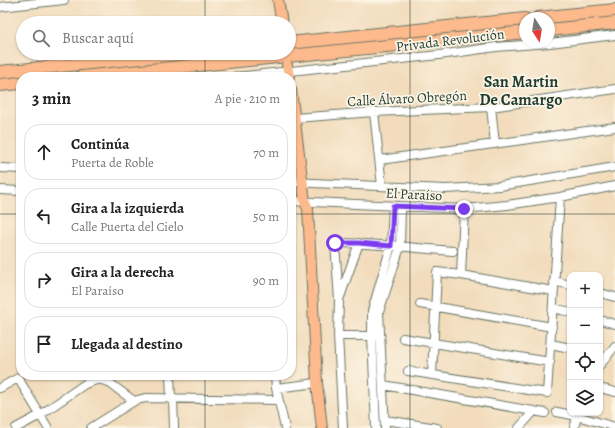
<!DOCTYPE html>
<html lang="es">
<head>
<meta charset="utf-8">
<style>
  body { margin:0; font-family:Alegreya,serif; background:#f6f6f6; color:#222 }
  .controls { position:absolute; right:12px; bottom:12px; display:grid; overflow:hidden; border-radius:8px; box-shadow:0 1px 3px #0004 }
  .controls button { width:36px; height:36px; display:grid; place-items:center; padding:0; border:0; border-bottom:1px solid #e0e0e0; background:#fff; color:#222; font:20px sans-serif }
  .compass { position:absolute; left:519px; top:12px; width:36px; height:36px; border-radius:50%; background:#fff; box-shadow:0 1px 3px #0004; rotate:168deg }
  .stop { position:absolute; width:12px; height:12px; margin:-9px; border:3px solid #7c3aed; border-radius:50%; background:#fff }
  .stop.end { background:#7c3aed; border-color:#fff; box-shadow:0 1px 4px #0008 }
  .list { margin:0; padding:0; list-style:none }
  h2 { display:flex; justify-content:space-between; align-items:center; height:52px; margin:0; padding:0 16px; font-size:17px }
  h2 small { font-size:13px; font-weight:400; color:#767676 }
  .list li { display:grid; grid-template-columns:26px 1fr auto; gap:12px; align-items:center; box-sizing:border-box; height:56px; margin:0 8px 8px; padding:0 8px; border:1px solid #e0e0e0; border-radius:16px }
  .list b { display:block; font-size:15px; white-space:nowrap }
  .list p { margin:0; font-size:13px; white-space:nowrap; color:#767676 }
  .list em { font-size:13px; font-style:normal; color:#767676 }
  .icon { flex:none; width:22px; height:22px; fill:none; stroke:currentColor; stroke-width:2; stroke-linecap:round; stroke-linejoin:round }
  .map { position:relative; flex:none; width:615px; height:428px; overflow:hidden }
  .search { position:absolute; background:#fff; box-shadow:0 1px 3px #0004; left:16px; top:16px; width:280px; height:44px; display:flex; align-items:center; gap:10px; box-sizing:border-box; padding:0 14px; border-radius:22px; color:#767676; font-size:15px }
  .panel { position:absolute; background:#fff; box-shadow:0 1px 3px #0004; left:16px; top:72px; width:280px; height:308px; border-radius:16px }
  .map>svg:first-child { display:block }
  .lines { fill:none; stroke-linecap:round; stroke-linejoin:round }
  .minor-casing { stroke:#697564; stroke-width:10 }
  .major-casing { stroke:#697564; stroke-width:12 }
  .highway-casing { stroke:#697564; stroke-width:14 }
  .minor { stroke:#fff; stroke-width:8 }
  .major { stroke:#fcba8d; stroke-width:10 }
  .highway { stroke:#fcba8d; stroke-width:12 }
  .route { stroke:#7c3aed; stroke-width:5 }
  .grid { fill:none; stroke:#1f3d34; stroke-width:1; stroke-opacity:0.55 }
  .labels { text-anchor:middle; stroke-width:3.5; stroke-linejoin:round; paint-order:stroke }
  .street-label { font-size:14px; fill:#1f3d34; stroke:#fcf5e5 }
  .quarter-label { font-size:16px; font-weight:bold; fill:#1f3d34; stroke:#fcf5e5 }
</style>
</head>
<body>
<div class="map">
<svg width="615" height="428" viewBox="0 0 615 428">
  <rect width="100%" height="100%" fill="#fcf5e5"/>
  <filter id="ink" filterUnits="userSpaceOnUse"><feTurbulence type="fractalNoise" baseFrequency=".025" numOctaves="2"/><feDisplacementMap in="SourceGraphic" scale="8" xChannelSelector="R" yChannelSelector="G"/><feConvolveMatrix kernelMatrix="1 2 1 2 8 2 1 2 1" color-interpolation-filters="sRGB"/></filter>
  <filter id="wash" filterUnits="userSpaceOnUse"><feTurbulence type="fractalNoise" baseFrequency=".012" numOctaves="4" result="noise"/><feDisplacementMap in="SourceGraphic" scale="16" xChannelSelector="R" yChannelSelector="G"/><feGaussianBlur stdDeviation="0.9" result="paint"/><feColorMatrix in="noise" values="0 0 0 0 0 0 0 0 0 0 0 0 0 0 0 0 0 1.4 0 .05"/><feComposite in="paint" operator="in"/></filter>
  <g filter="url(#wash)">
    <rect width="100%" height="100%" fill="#f2dcbc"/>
  </g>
  <g filter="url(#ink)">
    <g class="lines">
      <g class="minor-casing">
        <path id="minor" d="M0,7L64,0
          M235,77L439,55L496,47L550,43L615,35
          M491,107L495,144
          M374,112L382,186
          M295,118L374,112L491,107L615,89
          M380,160L615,127
          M0,168L21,169
          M291,182L445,189L500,186L615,167
          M0,190L21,191
          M291,201L464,209L507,205L560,197L615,186
          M461,275L464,209
          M554,281L570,285
          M600,293L615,297
          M340,297L359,243
          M420,304L552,327
          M553,308L570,312
          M600,320L615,324
          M338,336H377
          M403,338L550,362
          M551,344L570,348
          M600,365L615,346
          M408,371L547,393L560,197
          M170,375L171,398
          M275,375L276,388L285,428
          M432,375L437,272L461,275L554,291
          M383,385L545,413
          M0,388L18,378L48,428
          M276,388L317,383
          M600,388L615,392
          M173,398L174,428
          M557,412L577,416L615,427
          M385,420L437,428
          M16,428L40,415L85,384L99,379L108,382L134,401
          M91,428L134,401L145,398L278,400
          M343,428L338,336L339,300L335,243C374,243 413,248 453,251
          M376,428L372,336V311L391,246L393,206
          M385,428L379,312L400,247L401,206
          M519,428L534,411
          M574,428L578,413"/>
      </g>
      <g class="major-casing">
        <path id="major" d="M278,0L282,23
          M287,65L289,77
          M291,90L305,202L308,209L317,383L322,428"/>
      </g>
      <g class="highway-casing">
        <path id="highway" d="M538,18L615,10
          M549,30L615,23
          M289,43L525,19
          M0,72L190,53
          M81,77L525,32
          M0,85L21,83"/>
      </g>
      <use href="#minor" class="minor"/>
      <use href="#major" class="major"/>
      <use href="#highway" class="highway"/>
    </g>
  </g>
  <g class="lines" filter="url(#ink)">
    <path class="route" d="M335,243H359L391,246L393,206L464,209"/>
  </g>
  <path class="grid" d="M205,0V23M410,0V428M205,53V77M0,214H21M291,214H615M205,375V428"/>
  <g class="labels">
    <g class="street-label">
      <text transform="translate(450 40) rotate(-7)" y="5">Privada Revolución</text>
      <text transform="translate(407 98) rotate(-3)" y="5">Calle Álvaro Obregón</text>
      <text transform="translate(414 194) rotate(3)" y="5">El Paraíso</text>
    </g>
    <g class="quarter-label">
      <text x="521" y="87">San Martin<tspan x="521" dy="18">De Camargo</tspan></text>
    </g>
  </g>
</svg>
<div class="controls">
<button>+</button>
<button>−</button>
<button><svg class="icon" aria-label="locate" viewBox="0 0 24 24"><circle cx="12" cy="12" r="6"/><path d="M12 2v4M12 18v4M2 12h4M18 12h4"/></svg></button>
<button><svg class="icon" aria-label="layers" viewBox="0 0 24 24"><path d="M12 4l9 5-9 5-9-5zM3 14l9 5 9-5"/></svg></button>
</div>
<svg class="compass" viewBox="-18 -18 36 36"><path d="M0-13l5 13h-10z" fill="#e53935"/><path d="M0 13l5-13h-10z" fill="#767676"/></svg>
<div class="stop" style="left:335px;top:243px"></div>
<div class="stop end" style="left:464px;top:209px"></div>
<div class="search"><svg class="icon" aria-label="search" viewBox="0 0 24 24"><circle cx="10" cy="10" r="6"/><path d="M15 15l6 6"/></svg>Buscar aquí</div>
<section class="panel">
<h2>3 min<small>A pie · 210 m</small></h2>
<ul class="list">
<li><svg class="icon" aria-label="ahead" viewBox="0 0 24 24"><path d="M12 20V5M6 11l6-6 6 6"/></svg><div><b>Continúa</b><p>Puerta de Roble</p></div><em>70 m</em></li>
<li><svg class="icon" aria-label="left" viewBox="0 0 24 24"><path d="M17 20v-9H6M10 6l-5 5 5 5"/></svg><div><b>Gira a la izquierda</b><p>Calle Puerta del Cielo</p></div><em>50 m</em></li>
<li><svg class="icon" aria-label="right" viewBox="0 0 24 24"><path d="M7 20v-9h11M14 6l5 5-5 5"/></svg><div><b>Gira a la derecha</b><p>El Paraíso</p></div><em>90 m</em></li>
<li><svg class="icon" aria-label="arrive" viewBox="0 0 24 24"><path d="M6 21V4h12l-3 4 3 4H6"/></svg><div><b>Llegada al destino</b></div></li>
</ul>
</section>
</div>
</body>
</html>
